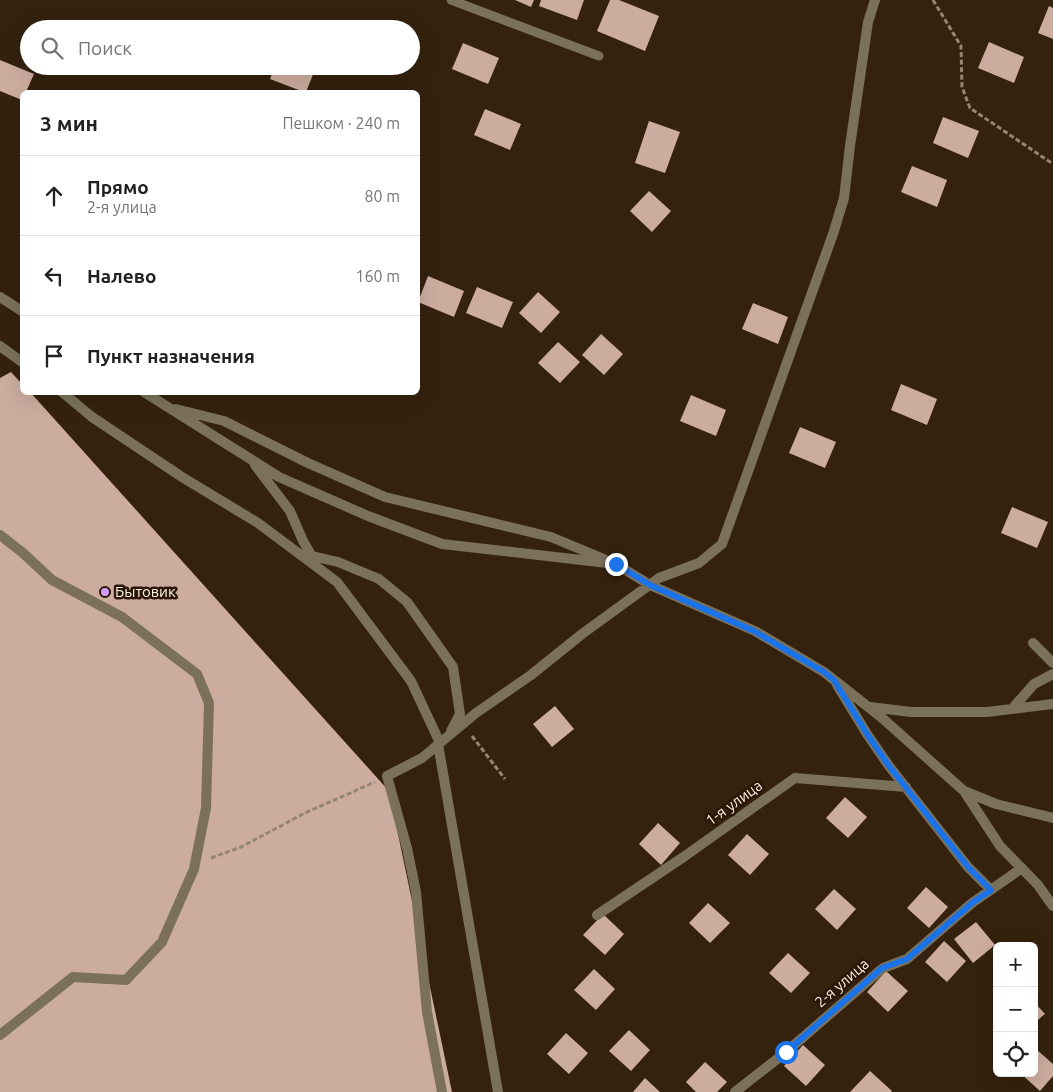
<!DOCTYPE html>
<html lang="ru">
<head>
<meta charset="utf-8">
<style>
  body { margin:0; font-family:Ubuntu,sans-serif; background:#f6f6f6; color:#202124 }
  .controls { position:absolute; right:15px; bottom:15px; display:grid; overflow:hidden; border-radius:8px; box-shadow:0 5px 20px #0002 }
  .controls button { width:45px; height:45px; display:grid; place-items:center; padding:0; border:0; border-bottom:1px solid #e0e0e0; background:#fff; color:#202124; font:25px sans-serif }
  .stop { position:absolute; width:15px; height:15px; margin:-11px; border:4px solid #1a73e8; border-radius:50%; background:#fff }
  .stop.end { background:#1a73e8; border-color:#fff; box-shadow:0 1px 5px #0008 }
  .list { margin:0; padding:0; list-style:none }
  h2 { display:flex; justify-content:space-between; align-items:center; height:65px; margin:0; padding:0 20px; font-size:21px }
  h2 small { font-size:16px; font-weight:400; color:#757577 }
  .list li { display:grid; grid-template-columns:32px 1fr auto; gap:15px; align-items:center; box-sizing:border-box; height:80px; padding:0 20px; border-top:1px solid #e0e0e0 }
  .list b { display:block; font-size:19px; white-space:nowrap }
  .list p { margin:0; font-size:16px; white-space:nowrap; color:#757577 }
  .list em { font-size:16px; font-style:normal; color:#757577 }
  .icon { flex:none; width:28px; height:28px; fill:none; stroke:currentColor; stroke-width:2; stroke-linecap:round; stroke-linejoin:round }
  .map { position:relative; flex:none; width:1053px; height:1092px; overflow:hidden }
  .search { position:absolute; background:#fff; box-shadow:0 5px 20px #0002; left:20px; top:20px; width:400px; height:55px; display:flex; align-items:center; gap:12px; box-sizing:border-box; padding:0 18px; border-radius:28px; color:#757577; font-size:19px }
  .panel { position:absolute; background:#fff; box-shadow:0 5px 20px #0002; left:20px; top:90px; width:400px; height:305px; border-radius:8px }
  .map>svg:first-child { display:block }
  .building { fill:#ccac9f }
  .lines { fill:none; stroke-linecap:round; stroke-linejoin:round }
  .path { stroke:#958575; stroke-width:3; stroke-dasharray:5 2.5; stroke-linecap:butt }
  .service { stroke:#7b715a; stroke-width:9 }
  .minor { stroke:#7b715a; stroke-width:10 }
  .route { stroke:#1a73e8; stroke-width:6 }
  .poi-dot { fill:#d69bfa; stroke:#2a1705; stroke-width:2 }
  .labels { text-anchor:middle; stroke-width:5; stroke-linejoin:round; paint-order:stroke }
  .poi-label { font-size:15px; fill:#fff2e6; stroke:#2a1705; text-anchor:start }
  .street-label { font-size:15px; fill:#fff2e6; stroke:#2a1705 }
</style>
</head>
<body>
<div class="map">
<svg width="1053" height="1092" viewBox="0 0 1053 1092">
  <rect width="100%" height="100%" fill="#34210e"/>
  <path class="building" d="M515,0H534L531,7Z
    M541,0H584L577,20L539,6Z
    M610,0H619L659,16L645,51L597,31Z
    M1049,6L1053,8V39L1038,33Z
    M187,20L209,29H183Z
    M989,42L1024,57L1014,83L978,68Z
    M463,43L499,58L488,84L452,69Z
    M0,60L34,74L26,92H22V100L0,91Z
    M275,66H314L316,67L306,92H304L270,79Z
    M485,109L521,124L510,150L474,135Z
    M943,117L979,131L968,158L933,143Z
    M649,121L680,132L665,173L635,163Z
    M912,166L947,180L937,207L901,192Z
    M649,191L671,211L652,232L630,211Z
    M428,276L464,291L454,317L418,302Z
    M477,287L513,302L502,328L466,313Z
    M538,292L560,312L541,333L519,313Z
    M753,303L788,317L778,344L742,329Z
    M601,334L623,354L604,375L582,355Z
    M558,342L580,362L560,383L538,363Z
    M11,372L22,384V392H30L389,791L452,1092H0V378Z
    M901,384L937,399L927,425L891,410Z
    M691,395L726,410L716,436L680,421Z
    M800,427L836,442L825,468L789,453Z
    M1012,507L1048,522L1037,548L1001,533Z
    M555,706L574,729L552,747L533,724Z
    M845,797L867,817L848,838L826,818Z
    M658,823L680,843L661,865L639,844Z
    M747,834L769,854L750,875L728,855Z
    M926,887L948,907L929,928L907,908Z
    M834,889L856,909L837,930L815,909Z
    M708,903L730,923L710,943L689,923Z
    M603,914L624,934L605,955L583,935Z
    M976,922L995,945L973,963L954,939Z
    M944,941L966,961L947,982L925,962Z
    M788,953L810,973L791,993L769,973Z
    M594,969L615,989L596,1010L574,990Z
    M886,971L908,991L888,1012L867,992Z
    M1034,1002L1045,1014L1034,1023Z
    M629,1030L650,1050L631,1071L609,1051Z
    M566,1033L588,1053L569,1074L547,1054Z
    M803,1045L825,1065L806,1086L784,1066Z
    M1037,1050L1053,1064V1076L1040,1091L1020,1073H1034V1053Z
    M705,1062L727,1082L717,1092H696L686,1082Z
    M870,1071L892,1091L891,1092H850Z
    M645,1078L660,1092H633Z"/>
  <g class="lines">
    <path class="path" d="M933,0L961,46L962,87L970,108L1053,164
      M472,736L505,779
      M211,858L241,847L305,813L375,782"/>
    <path class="service" d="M451,0L599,56"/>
    <path class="minor" d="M0,297L22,311
      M0,346L22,362
      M62,392L92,417L182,477L258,523L337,582L411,681L440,743
      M144,392L279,477L368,516L442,544L616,564L650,585L755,631L824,672L881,717L964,791L1000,846L1038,885L1053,906
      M176,409L224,421L308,463L385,497L551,537L604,559
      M255,465L290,511L303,541L314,560
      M0,535L23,553L52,580L122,617L197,674L209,703L206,808L194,869L162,942L126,980L73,977L0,1035
      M312,556L338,562L379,579L407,602L453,667L460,714L451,731
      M1033,643L1053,663
      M837,685L867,734L889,766L968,867L991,890
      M870,707L911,712H987L1053,704
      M1012,709L1034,684L1053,674
      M438,744L498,1092
      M964,791L996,804L1053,818
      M597,915L685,856L795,778L906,787
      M442,1092L427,1012L416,892L407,848L387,776L422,758L476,713L531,675L582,634L659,578L699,563L722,544L833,234L844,198L850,146L868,22L875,0
      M735,1092L786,1052L883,968L907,959L972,903L1022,868"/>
  </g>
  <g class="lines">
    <path class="route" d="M616,564L650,585L754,631L824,672L834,680L867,734L889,766L968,867L991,890L972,903L907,959L882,968L786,1052"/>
  </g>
  <circle class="poi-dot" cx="105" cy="592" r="5"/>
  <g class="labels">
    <g class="poi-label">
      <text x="115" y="597">Бытовик</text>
    </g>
    <g class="street-label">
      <text transform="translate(734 803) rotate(-36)" y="5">1-я улица</text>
      <text transform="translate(842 983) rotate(-41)" y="5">2-я улица</text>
    </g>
  </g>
</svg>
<div class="controls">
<button>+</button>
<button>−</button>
<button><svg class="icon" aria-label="locate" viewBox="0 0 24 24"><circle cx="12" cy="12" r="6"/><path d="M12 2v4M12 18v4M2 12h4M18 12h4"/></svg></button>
</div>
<div class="stop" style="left:786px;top:1052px"></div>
<div class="stop end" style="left:616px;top:564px"></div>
<div class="search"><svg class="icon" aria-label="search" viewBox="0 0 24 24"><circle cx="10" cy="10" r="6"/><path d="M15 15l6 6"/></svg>Поиск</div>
<section class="panel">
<h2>3 мин<small>Пешком · 240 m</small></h2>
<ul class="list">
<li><svg class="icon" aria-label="ahead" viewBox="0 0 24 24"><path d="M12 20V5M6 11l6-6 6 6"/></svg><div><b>Прямо</b><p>2-я улица</p></div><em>80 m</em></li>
<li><svg class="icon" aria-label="left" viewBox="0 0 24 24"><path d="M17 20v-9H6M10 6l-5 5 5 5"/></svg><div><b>Налево</b></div><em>160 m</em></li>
<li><svg class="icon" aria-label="arrive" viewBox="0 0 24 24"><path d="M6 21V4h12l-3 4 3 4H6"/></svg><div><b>Пункт назначения</b></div></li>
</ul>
</section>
</div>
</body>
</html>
